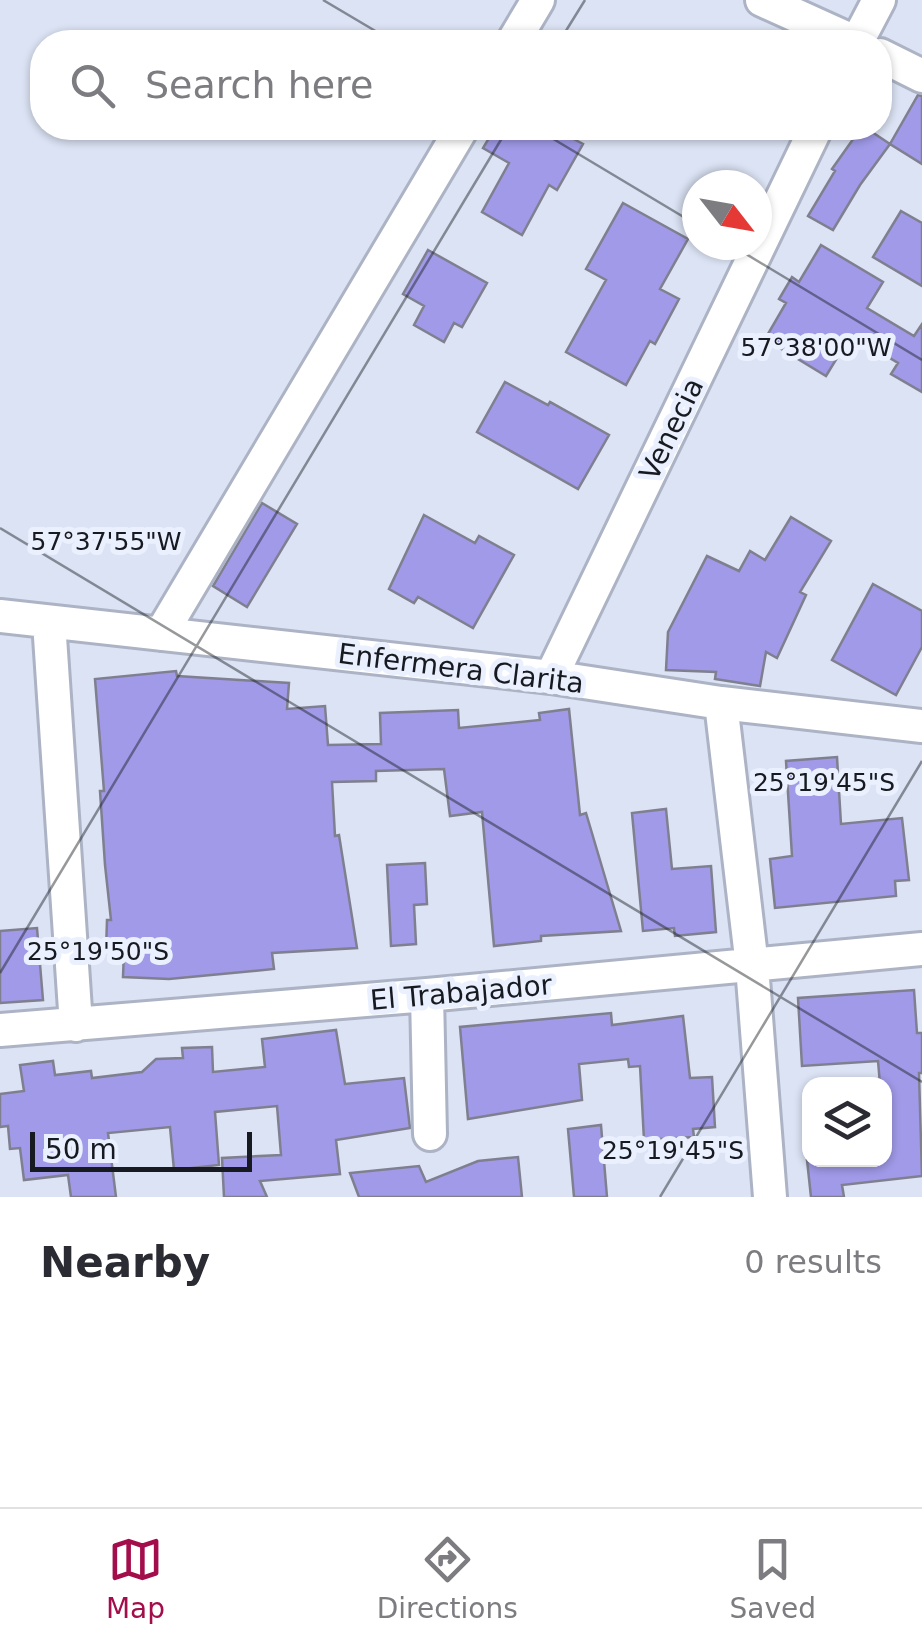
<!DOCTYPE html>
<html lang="en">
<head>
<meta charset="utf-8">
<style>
  body { margin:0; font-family:"DejaVu Sans",sans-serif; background:#f7f7f7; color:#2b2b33 }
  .controls { position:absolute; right:30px; bottom:30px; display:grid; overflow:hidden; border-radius:20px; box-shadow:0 2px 8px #0004 }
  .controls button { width:90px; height:90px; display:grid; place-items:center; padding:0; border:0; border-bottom:2px solid #e1e1e2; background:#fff; color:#2b2b33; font:50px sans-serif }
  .compass { position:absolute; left:682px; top:170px; width:90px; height:90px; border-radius:50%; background:#fff; box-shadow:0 2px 8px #0004; rotate:121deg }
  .scale { position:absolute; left:30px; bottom:25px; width:222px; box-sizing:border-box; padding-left:10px; border:5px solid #171a20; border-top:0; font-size:28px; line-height:35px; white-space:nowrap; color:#171a20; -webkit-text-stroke:8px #eaf0fe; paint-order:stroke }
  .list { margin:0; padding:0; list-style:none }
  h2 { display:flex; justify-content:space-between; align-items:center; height:130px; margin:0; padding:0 40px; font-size:42px }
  h2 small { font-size:32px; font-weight:400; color:#7c7c81 }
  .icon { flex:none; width:55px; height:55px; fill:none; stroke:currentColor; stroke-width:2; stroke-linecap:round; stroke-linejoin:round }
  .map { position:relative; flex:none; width:922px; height:1197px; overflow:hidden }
  .search { position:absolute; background:#fff; box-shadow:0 2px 8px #0004; left:30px; right:30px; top:30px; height:110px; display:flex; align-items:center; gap:25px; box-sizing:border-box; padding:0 35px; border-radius:40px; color:#7c7c81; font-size:38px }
  .sheet { height:310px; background:#fff }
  nav { display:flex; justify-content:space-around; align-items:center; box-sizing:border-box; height:140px; border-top:2px solid #e1e1e2; background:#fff; font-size:28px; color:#7c7c81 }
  nav a { display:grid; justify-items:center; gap:5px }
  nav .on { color:#a30d4b }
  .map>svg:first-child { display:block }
  .building { fill:#a09ae8; stroke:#7f7f8f; stroke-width:2.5 }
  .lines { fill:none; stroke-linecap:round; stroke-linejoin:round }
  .street-casing { stroke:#acb3c4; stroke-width:38 }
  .street { stroke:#fff; stroke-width:32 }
  .ticks { fill:none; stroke:#171a20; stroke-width:2.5; stroke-opacity:0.45 }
  .labels { text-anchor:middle; stroke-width:10; stroke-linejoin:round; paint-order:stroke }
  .street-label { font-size:28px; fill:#171a20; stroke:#eaf0fe }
  .ticks-label { font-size:25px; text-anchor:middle; fill:#171a20; stroke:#eaf0fe; stroke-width:10; stroke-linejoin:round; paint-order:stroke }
</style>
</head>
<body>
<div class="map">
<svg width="922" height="1197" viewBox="0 0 922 1197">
  <rect width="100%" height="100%" fill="#dbe3f4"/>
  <path class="building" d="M918,95L922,96V164L890,144Z
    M495,128H553L583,144L557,190L549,185L522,235L482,212L509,163L483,148Z
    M861,128H866L890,144L860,185L833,230L808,216L835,171L832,169Z
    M623,203L688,239L660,289L679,299L655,344L650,341L626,385L566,352L606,280L586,269Z
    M901,211L922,223V286L873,257Z
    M821,245L883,282L867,308L914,336L922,324V392L891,374L898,363L851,335L826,376L765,339L786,303L779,299L792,277L799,282Z
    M428,250L487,283L462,327L454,323L444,342L414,325L424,306L403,294Z
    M505,382L548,405L550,402L609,435L578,489L477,432Z
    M262,503L297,524L247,607L213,586Z
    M424,515L475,543L479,536L514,555L473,628L418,597L414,603L389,589Z
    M791,517L831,541L800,592L806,595L777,658L766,652L760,686L715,679L716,672L666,670L668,632L707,556L739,571L750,551L765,560Z
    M873,584L922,611V647L896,695L832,660Z
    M176,671L177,676L289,683L287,709L325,706L328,745L381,744L380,713L458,710L459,728L540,720L539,713L569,709L580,815L586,813L621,931L541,936V941L494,946L482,812L450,816L444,769L376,771V781L332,782L335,836L339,835L357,948L272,953L274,969L169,979L123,977L124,951H106L107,920H111L105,865L100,791H104L95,679Z
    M837,757L841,824L902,818L909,880L895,881L896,896L775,908L770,859L792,856L786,761Z
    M666,809L672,869L711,866L716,932L675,936L674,928L643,931L632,813Z
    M425,863L427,904L414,905L416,944L391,946L387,865Z
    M37,928L43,1000L0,1003V931Z
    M914,990L917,1033H922V1073H919L922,1176L842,1185L844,1197H811L807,1160H884V1084H880L878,1061L802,1066L798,998Z
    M611,1013L612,1025L683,1016L690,1078L712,1077L715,1127L693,1129L694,1137L644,1140L640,1066L629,1067L628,1059L579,1064L582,1100L468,1119L460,1027Z
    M336,1030L345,1084L404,1078L410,1128L336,1140L340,1174L260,1181L267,1197H224L222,1158L281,1155L277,1106L215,1112L219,1165L174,1170L170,1127L108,1133L116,1197H71L68,1175L24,1180L20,1148L10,1149L8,1126L0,1127V1094L24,1091L20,1065L53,1061L55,1075L91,1071L92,1078L142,1072L156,1059L183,1058L182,1048L212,1047L213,1072L265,1067L262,1039Z
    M601,1125L607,1197H574L568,1129Z
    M518,1157L522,1197H359L350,1173L419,1166L426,1182L478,1161Z"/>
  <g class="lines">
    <g class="street-casing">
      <path id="street" d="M762,0L855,42
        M513,42L538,0
        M857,42L879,0
        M880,55L922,76
        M0,616L551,677L721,703L922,726
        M49,622L76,1025
        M161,634L462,128
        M551,677L816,128
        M721,703L752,966L770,1197
        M427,995L430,1134
        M0,1030L427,995L922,949"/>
    </g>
    <use href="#street" class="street"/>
  </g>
  <path class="ticks" d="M323,0L394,42M559,42L585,0M535,128L697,225M731,245L922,360M0,528L922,1082M0,973L508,128M660,1197L922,761"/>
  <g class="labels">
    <g class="street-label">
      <text transform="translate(671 429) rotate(-64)" y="10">Venecia</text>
      <text transform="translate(461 668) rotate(7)" y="10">Enfermera Clarita</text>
      <text transform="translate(461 992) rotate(-5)" y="10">El Trabajador</text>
    </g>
  </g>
  <g class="ticks-label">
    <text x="816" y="356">57°38'00"W</text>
    <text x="106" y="550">57°37'55"W</text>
    <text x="824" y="791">25°19'45"S</text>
    <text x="98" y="960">25°19'50"S</text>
    <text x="673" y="1159">25°19'45"S</text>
  </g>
</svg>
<div class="controls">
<button><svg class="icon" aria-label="layers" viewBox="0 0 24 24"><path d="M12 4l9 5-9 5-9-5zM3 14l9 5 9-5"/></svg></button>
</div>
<svg class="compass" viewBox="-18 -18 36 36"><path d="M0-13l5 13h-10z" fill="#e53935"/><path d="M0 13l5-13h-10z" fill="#7c7c81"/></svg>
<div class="scale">50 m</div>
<div class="search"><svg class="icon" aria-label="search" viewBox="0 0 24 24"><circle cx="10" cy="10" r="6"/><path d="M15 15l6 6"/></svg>Search here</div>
</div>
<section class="sheet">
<h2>Nearby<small>0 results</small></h2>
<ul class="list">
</ul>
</section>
<nav>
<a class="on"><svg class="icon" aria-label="map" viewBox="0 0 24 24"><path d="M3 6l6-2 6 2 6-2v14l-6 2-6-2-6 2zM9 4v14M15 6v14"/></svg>Map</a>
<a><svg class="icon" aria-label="directions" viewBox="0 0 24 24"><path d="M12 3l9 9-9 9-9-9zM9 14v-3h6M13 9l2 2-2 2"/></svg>Directions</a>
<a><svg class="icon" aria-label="saved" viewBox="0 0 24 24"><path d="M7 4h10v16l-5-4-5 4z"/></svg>Saved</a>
</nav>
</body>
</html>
